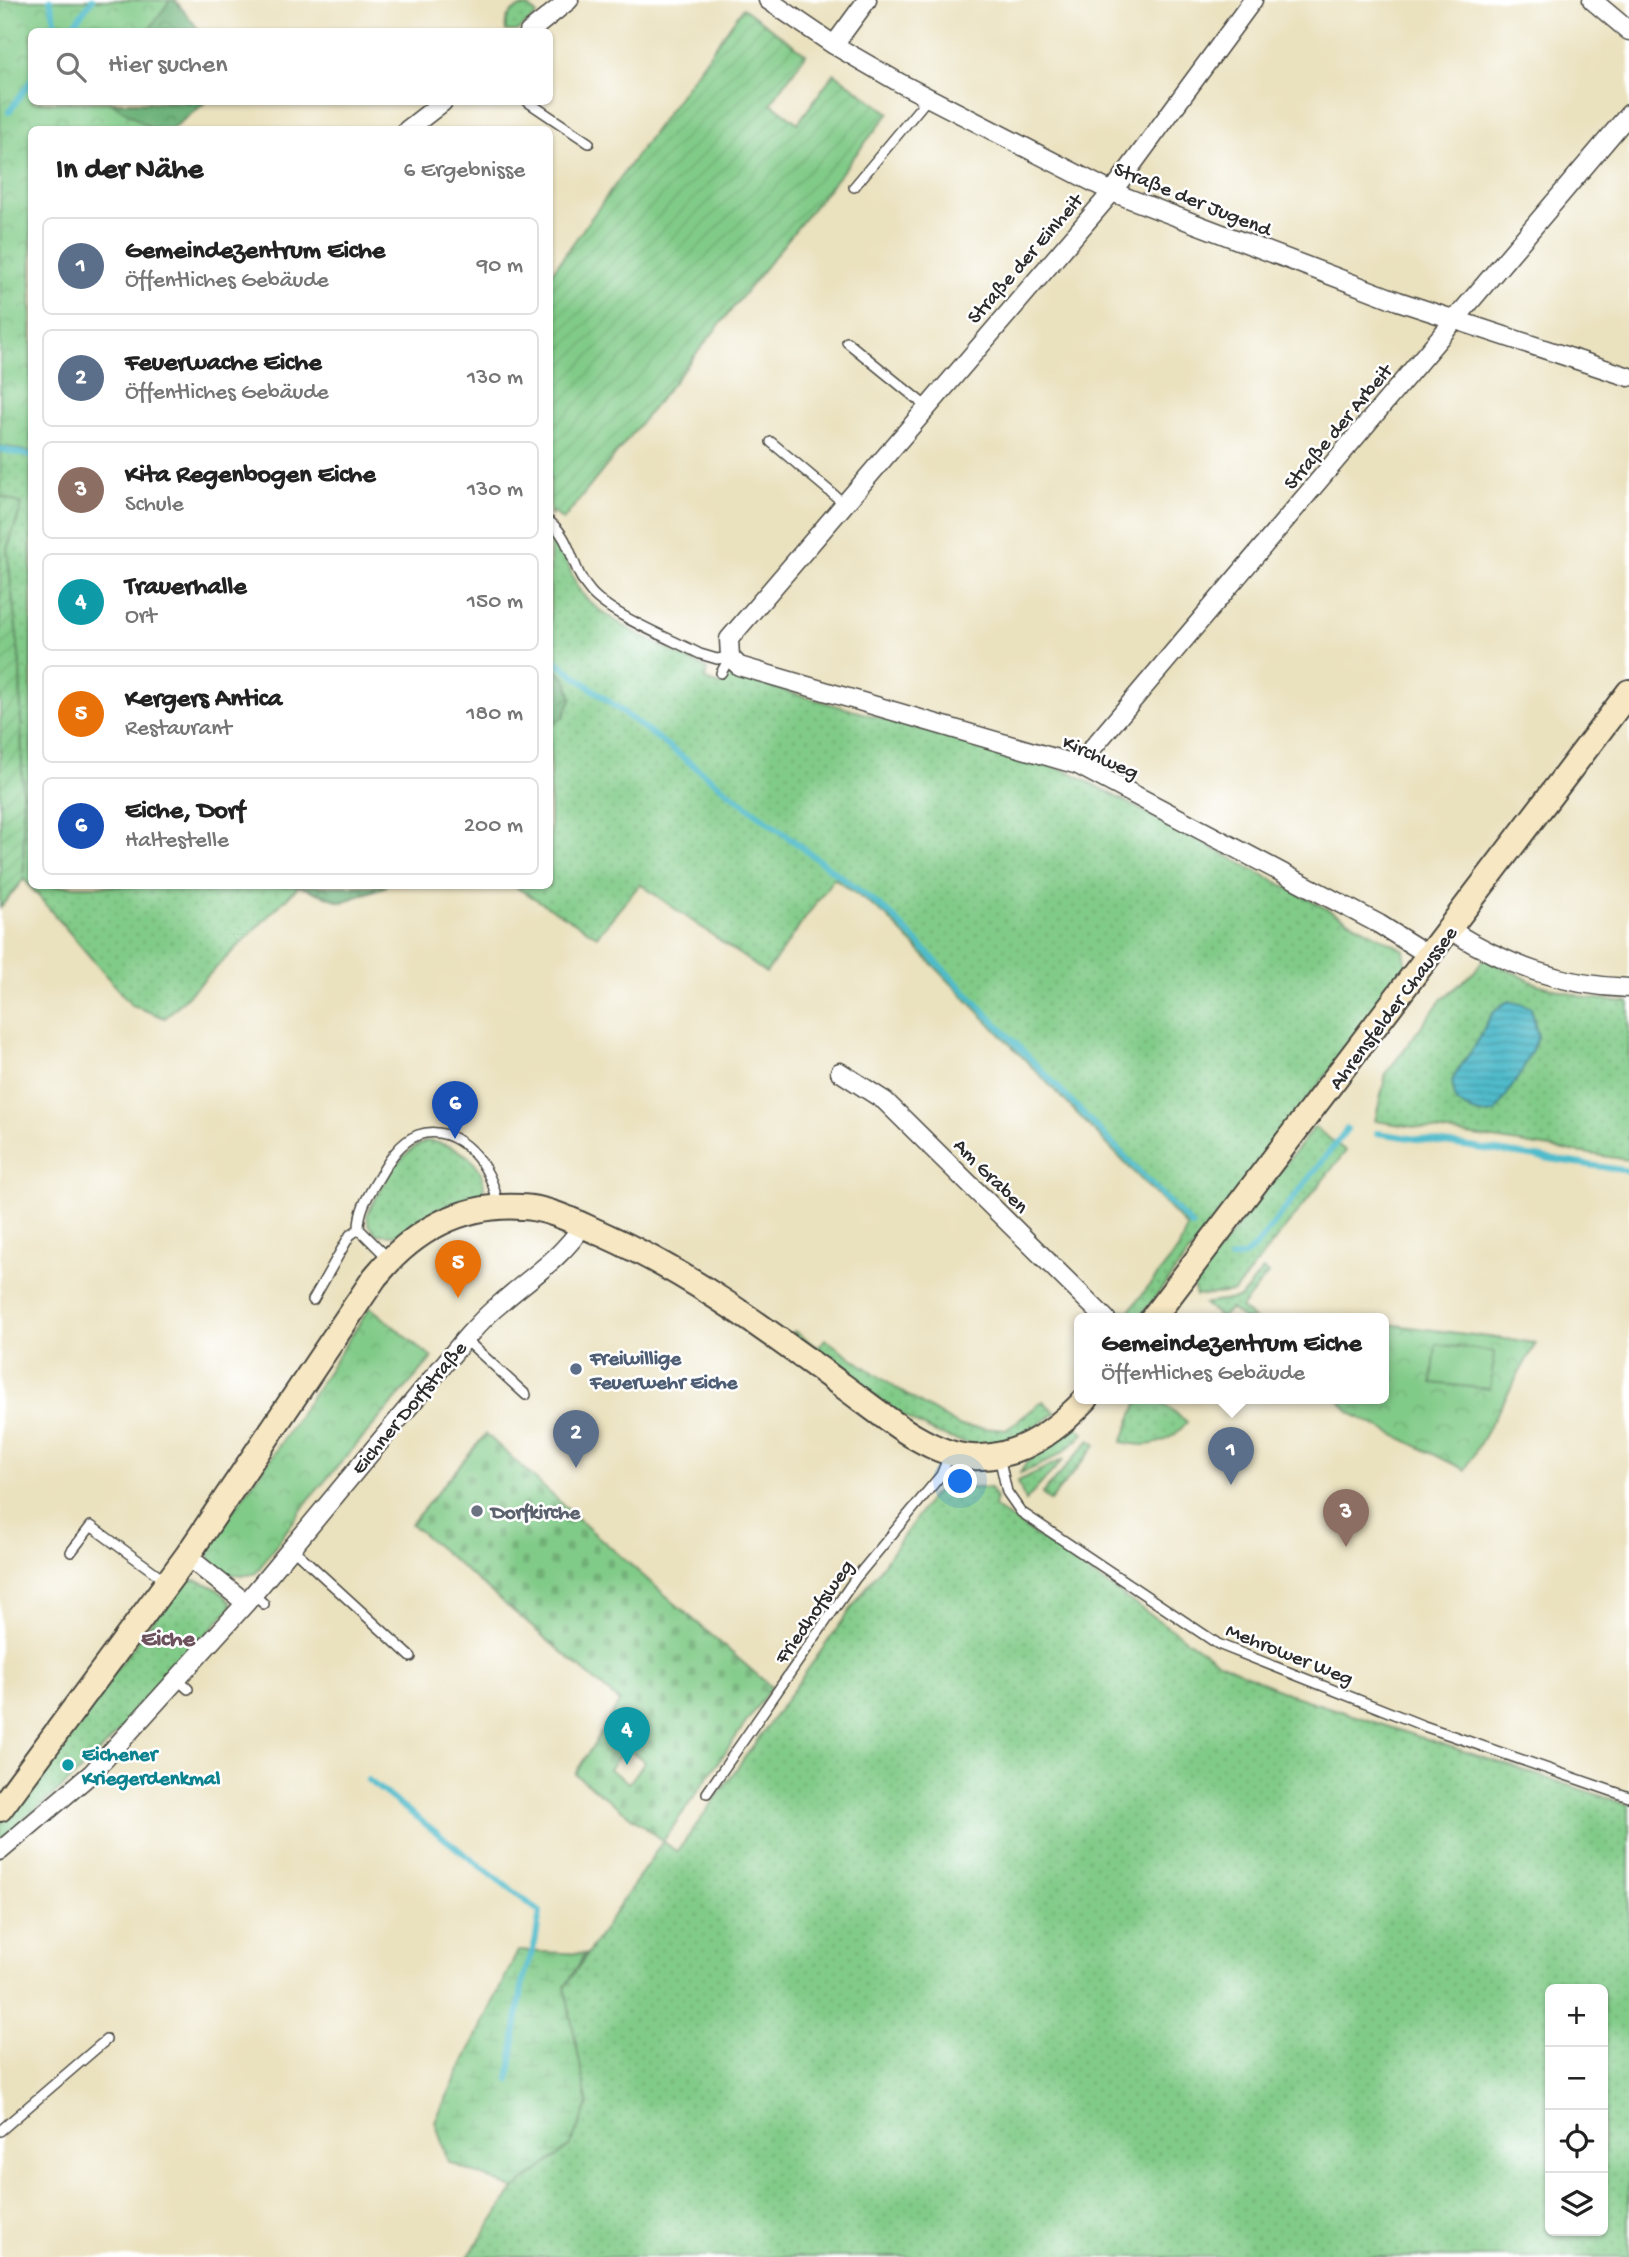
<!DOCTYPE html>
<html lang="de">
<head>
<meta charset="utf-8">
<style>
  body { margin:0; font-family:"Gochi Hand",sans-serif; background:#f6f6f6; color:#222 }
  .controls { position:absolute; right:21px; bottom:21px; display:grid; overflow:hidden; border-radius:10px; box-shadow:0 2px 5px #0004 }
  .controls button { width:63px; height:63px; display:grid; place-items:center; padding:0; border:0; border-bottom:2px solid #e0e0e0; background:#fff; color:#222; font:35px sans-serif }
  .you { position:absolute; left:961px; top:1482px; width:24px; height:24px; margin:-18px; border:5px solid #fff; border-radius:50%; background:#1a73e8; box-shadow:0 0 0 10px #1a73e833 }
  .badge { display:grid; place-items:center; width:46px; height:46px; border-radius:50%; background:#111827; color:#fff; font-size:23px; font-weight:700 }
  .pin { position:absolute; translate:-50% -58px; filter:drop-shadow(0 2px 4px #0008) }
  .pin::after { content:''; position:absolute; top:37px; width:24px; height:21px; background:inherit; clip-path:polygon(0 0,100% 0,50% 100%) }
  .popup { position:absolute; left:1074px; top:1313px; width:315px; height:91px; box-sizing:border-box; display:grid; place-content:center; border-radius:10px; background:#fff; filter:drop-shadow(0 2px 5px #0005); font-size:23px; white-space:nowrap; color:#767676 }
  .popup b { font-size:26px; color:#222 }
  .popup::after { content:''; position:absolute; left:50%; top:100%; margin-left:-14px; border:14px solid transparent; border-top-color:#fff }
  .list { margin:0; padding:0; list-style:none }
  h2 { display:flex; justify-content:space-between; align-items:center; height:91px; margin:0; padding:0 28px; font-size:30px }
  h2 small { font-size:23px; font-weight:400; color:#767676 }
  .list li { display:grid; grid-template-columns:46px 1fr auto; gap:21px; align-items:center; box-sizing:border-box; height:98px; margin:0 14px 14px; padding:0 14px; border:2px solid #e0e0e0; border-radius:10px }
  .list b { display:block; font-size:26px; white-space:nowrap }
  .list p { margin:0; font-size:23px; white-space:nowrap; color:#767676 }
  .list em { font-size:23px; font-style:normal; color:#767676 }
  .icon { flex:none; width:38px; height:38px; fill:none; stroke:currentColor; stroke-width:2; stroke-linecap:round; stroke-linejoin:round }
  .map { position:relative; flex:none; width:1629px; height:2257px; overflow:hidden }
  .search { position:absolute; background:#fff; box-shadow:0 2px 5px #0004; left:28px; top:28px; width:525px; height:77px; display:flex; align-items:center; gap:18px; box-sizing:border-box; padding:0 24px; border-radius:10px; color:#767676; font-size:26px }
  .panel { position:absolute; background:#fff; box-shadow:0 2px 5px #0004; left:28px; top:126px; width:525px; height:763px; border-radius:10px }
  .map>svg:first-child { display:block }
  .grass { fill:url(#grass-dots); stroke:#567b5a; stroke-width:2; fill-rule:evenodd }
  .forest { fill:url(#forest-crowns); stroke:#4a6d50; stroke-width:2 }
  .wetland { fill:url(#wetland-marsh); stroke:#567b5a; stroke-width:2 }
  .cemetery { fill:url(#cemetery-stones); stroke:#567b5a; stroke-width:2; fill-rule:evenodd }
  .park { fill:url(#park-crowns); stroke:#567b5a; stroke-width:2 }
  .garden { fill:url(#garden-furrows); stroke:#567b5a; stroke-width:2 }
  .pitch { fill:#81cb88; stroke:#567b5a; stroke-width:2 }
  .water { fill:url(#water-rules); stroke:#3e737b; stroke-width:2 }
  .lines { fill:none; stroke-linecap:round; stroke-linejoin:round }
  .stream { stroke:#50bbcb; stroke-width:6 }
  .lane-casing { stroke:#484641; stroke-width:12 }
  .street-casing { stroke:#484641; stroke-width:21 }
  .secondary-casing { stroke:#484641; stroke-width:28 }
  .lane { stroke:#fff; stroke-width:9 }
  .street { stroke:#fff; stroke-width:18 }
  .secondary { stroke:#f7e8c3; stroke-width:24 }
  .service-dot { fill:#5c6f8a; stroke:#fff; stroke-width:2.5 }
  .worship-dot { fill:#6b7280; stroke:#fff; stroke-width:2.5 }
  .culture-dot { fill:#0f9aa8; stroke:#fff; stroke-width:2.5 }
  .labels { text-anchor:middle; stroke-width:5; stroke-linejoin:round; paint-order:stroke }
  .street-label { font-size:21px; fill:#2b2b2b; stroke:#fff }
  .service-label { font-size:21px; font-weight:bold; fill:#4e5e75; stroke:#fff; text-anchor:start }
  .worship-label { font-size:21px; font-weight:bold; fill:#5b616d; stroke:#fff; text-anchor:start }
  .culture-label { font-size:21px; font-weight:bold; fill:#0d838f; stroke:#fff; text-anchor:start }
  .quarter-label { font-size:24px; font-weight:bold; fill:#6c505b; stroke:#fff }
</style>
</head>
<body>
<div class="map">
<svg width="1629" height="2257" viewBox="0 0 1629 2257">
  <defs>
    <pattern id="grass-dots" width="8" height="8" patternUnits="userSpaceOnUse" patternTransform="scale(1.75)"><rect width="8" height="8" fill="#81cb88"/><path d="M2 2h.1M6 6h.1" fill="none" stroke="#70ae76" stroke-width="1.8" stroke-linecap="round"/></pattern>
    <pattern id="forest-crowns" width="20" height="18" patternUnits="userSpaceOnUse" patternTransform="scale(1.75)"><rect width="20" height="18" fill="#68af74"/><path d="M2 6a3 3 0 1 1 6 0M12 15a3 3 0 1 1 6 0" fill="none" stroke="#568f5f"/></pattern>
    <pattern id="wetland-marsh" width="20" height="14" patternUnits="userSpaceOnUse" patternTransform="scale(1.75)"><rect width="20" height="14" fill="#81cb88"/><path d="M1 5h8M5 5V1M11 12h8M15 12V8" fill="none" stroke="#70ae76"/></pattern>
    <pattern id="cemetery-stones" width="16" height="16" patternUnits="userSpaceOnUse" patternTransform="scale(1.75)"><rect width="16" height="16" fill="#81cb88"/><path d="M2 7V4a2 2 0 0 1 4 0v3zM10 15v-3a2 2 0 0 1 4 0v3z" fill="#70ae76"/></pattern>
    <pattern id="park-crowns" width="20" height="18" patternUnits="userSpaceOnUse" patternTransform="scale(1.75)"><rect width="20" height="18" fill="#81cb88"/><path d="M2 6a3 3 0 1 1 6 0M12 15a3 3 0 1 1 6 0" fill="none" stroke="#70ae76"/></pattern>
    <pattern id="garden-furrows" width="10" height="10" patternUnits="userSpaceOnUse" patternTransform="scale(1.75)"><rect width="10" height="10" fill="#81cb88"/><path d="M-1 1l2-2M0 10L10 0M9 11l2-2" fill="none" stroke="#70ae76"/></pattern>
    <pattern id="water-rules" width="6" height="5" patternUnits="userSpaceOnUse" patternTransform="scale(1.75)"><rect width="6" height="5" fill="#50bbcb"/><path d="M0 2.5h6" fill="none" stroke="#4398a5"/></pattern>
  </defs>
  <rect width="100%" height="100%" fill="#fff"/>
  <filter id="ink" filterUnits="userSpaceOnUse"><feTurbulence type="fractalNoise" baseFrequency=".0143" numOctaves="2"/><feDisplacementMap in="SourceGraphic" scale="14" xChannelSelector="R" yChannelSelector="G"/><feConvolveMatrix kernelMatrix="1 2 1 2 8 2 1 2 1" color-interpolation-filters="sRGB"/></filter>
  <filter id="wash" filterUnits="userSpaceOnUse"><feTurbulence type="fractalNoise" baseFrequency=".00686" numOctaves="4" result="noise"/><feDisplacementMap in="SourceGraphic" scale="28" xChannelSelector="R" yChannelSelector="G"/><feGaussianBlur stdDeviation="1.57" result="paint"/><feColorMatrix in="noise" values="0 0 0 0 0 0 0 0 0 0 0 0 0 0 0 0 0 1.4 0 .05"/><feComposite in="paint" operator="in"/></filter>
  <g filter="url(#wash)">
    <rect width="100%" height="100%" fill="#eae1be"/>
    <path class="grass" d="M521,7H529L537,15L517,31H506C504,19 510,11 521,7Z
      M0,446L31,452L32,886H387L342,902L299,886L165,1018L131,1005L24,879L20,664L7,549L22,505L0,496Z
      M550,530C567,544 567,574 581,592C602,621 674,651 707,669L705,680L721,685L725,674L1068,771L1404,950L1407,970L1140,1317H1123L1112,1309L1129,1311L1178,1250L1187,1227L885,915L834,878L766,973L640,884L597,936L514,886H550Z
      M1484,958L1537,984L1587,998L1629,1002V1160L1375,1121L1386,1074L1441,1000L1474,972Z
      M1314,1127L1346,1151L1234,1292L1196,1296L1193,1284Z
      M427,1141C452,1144 484,1158 484,1188L479,1195L436,1210L396,1235L376,1234L368,1223L367,1214C384,1186 395,1153 427,1141Z
      M1263,1270L1268,1274L1241,1308L1254,1319H1243L1230,1308L1221,1318L1204,1304L1240,1298Z
      M794,1331L818,1348L825,1339L900,1391L959,1426L1006,1430L1043,1401L1056,1413C1035,1427 1014,1442 988,1444C931,1450 838,1370 793,1338Z
      M1139,1399H1158L1187,1422C1170,1444 1149,1449 1122,1442Z
      M1077,1427L1084,1433C1067,1452 1044,1465 1020,1473L1027,1462Z
      M1090,1440L1096,1445L1050,1501L1042,1494Z
      M1064,1459L1025,1501L1018,1481Z
      M949,1482L970,1488H990L996,1498L994,1507L1219,1662L1291,1695L1629,1805V2257H468L514,2189L570,2146L565,1987L663,1841L677,1852L932,1496ZM1550,1989H1603V2231H1550Z
      M196,1580C211,1585 225,1591 232,1606L112,1739L71,1780L0,1840V1824L182,1582Z"/>
    <path class="forest" d="M0,0H175L200,31L32,32V102H206L172,129H43L36,127Z
      M550,665L566,679L572,698L563,718L550,725Z
      M299,886H375L374,890L342,902Z"/>
    <path class="wetland" d="M518,1951L585,1954L565,1987L588,2105L570,2146L514,2189L448,2162L435,2121Z"/>
    <path class="cemetery" d="M486,1434L587,1527L771,1687L663,1841L575,1774L620,1702L411,1524ZM626,1747L645,1762L629,1783L609,1769Z"/>
    <path class="park" d="M0,0H170L148,31L32,32V102H110L152,129L32,130L31,452L0,446Z
      M370,1307L432,1358L310,1498L256,1573C236,1580 205,1572 208,1545L273,1455Z
      M1387,1324L1536,1343L1465,1470L1350,1413L1338,1399H1383V1329Z"/>
    <path class="garden" d="M743,8L806,54L771,103L798,123L834,73L889,113L563,520L553,512L550,517V275Z
      M0,496L22,504L7,549L20,664L24,879L0,908Z"/>
    <path class="pitch" d="M1436,1344L1495,1352L1490,1389L1432,1383Z"/>
    <path class="water" d="M1509,1001L1531,1007L1538,1037L1522,1071L1496,1112C1479,1118 1470,1111 1456,1102L1452,1081C1459,1067 1468,1056 1476,1044C1486,1027 1489,1009 1509,1001Z"/>
    <g class="lines">
      <path class="stream" d="M50,0L58,32
        M68,32L92,0
        M9,112L32,79
        M0,449L32,456
        M550,657L890,914L1192,1226
        M1377,1133L1629,1171
        M1231,1258L1244,1256L1257,1245L1347,1129
        M368,1780L540,1912L535,1943L523,1980L509,2080"/>
    </g>
  </g>
  <g filter="url(#ink)">
    <g class="lines">
      <g class="lane-casing">
        <path id="lane" d="M528,102L589,143
          M854,187L928,98
          M847,342L927,407
          M771,442L846,505
          M550,522C573,540 571,570 591,592C611,615 671,639 700,654L717,659L730,657
          M721,673L730,657
          M388,1258L359,1229C359,1211 366,1199 375,1184C386,1166 397,1143 418,1135C457,1121 495,1168 497,1205
          M313,1300L350,1235L359,1229
          M465,1339L526,1395
          M999,1456L1007,1492L1021,1512L1218,1644L1424,1726L1629,1797
          M292,1548L411,1657
          M71,1552L91,1526L165,1580
          M253,1594L264,1604
          M177,1679L188,1689
          M707,1793L855,1579L941,1475L950,1454
          M0,2131L106,2040"/>
      </g>
      <g class="street-casing">
        <path id="street" d="M768,0L834,45L900,83L1112,192L1398,301L1629,377
          M1253,0L1112,192L729,639L730,657L739,666L1078,765L1379,924L1430,956
          M1592,0L1629,31
          M529,32L569,0
          M834,45L867,0
          M407,130L443,102
          M1078,765L1629,114
          M1450,930C1506,965 1563,986 1629,988
          M840,1072L885,1101L1106,1319
          M187,1556L246,1603
          M0,1851L92,1773L246,1603L465,1339C476,1327 487,1314 500,1304C529,1278 561,1259 583,1225"/>
      </g>
      <g class="secondary-casing">
        <path id="secondary" d="M1152,1319L1629,692
          M0,1809L187,1556L375,1277C412,1232 461,1203 522,1207C549,1208 577,1223 602,1234C690,1273 765,1329 843,1386C878,1411 927,1455 972,1457C1018,1460 1056,1431 1086,1399"/>
      </g>
      <use href="#lane" class="lane"/>
      <use href="#street" class="street"/>
      <use href="#secondary" class="secondary"/>
    </g>
  </g>
  <circle class="service-dot" cx="576" cy="1369" r="7"/>
  <circle class="worship-dot" cx="477" cy="1511" r="7"/>
  <circle class="culture-dot" cx="68" cy="1765" r="7"/>
  <g class="labels">
    <g class="street-label">
      <text transform="translate(1193 198) rotate(22)" y="7">Straße der Jugend</text>
      <text transform="translate(1024 258) rotate(-49)" y="7">Straße der Einheit</text>
      <text transform="translate(1337 426) rotate(-50)" y="7">Straße der Arbeit</text>
      <text transform="translate(1101 756) rotate(24)" y="7">Kirchweg</text>
      <text transform="translate(1392 1007) rotate(-53)" y="7">Ahrensfelder Chaussee</text>
      <text transform="translate(992 1175) rotate(45)" y="7">Am Graben</text>
      <text transform="translate(408 1407) rotate(-50)" y="7">Eichner Dorfstraße</text>
      <text transform="translate(813 1611) rotate(-55)" y="7">Friedhofsweg</text>
      <text transform="translate(1290 1653) rotate(22)" y="7">Mehrower Weg</text>
    </g>
    <g class="service-label">
      <text x="590" y="1364">Freiwillige<tspan x="590" dy="24">Feuerwehr Eiche</tspan></text>
    </g>
    <g class="worship-label">
      <text x="491" y="1518">Dorfkirche</text>
    </g>
    <g class="culture-label">
      <text x="82" y="1760">Eichener<tspan x="82" dy="24">Kriegerdenkmal</tspan></text>
    </g>
    <g class="quarter-label">
      <text x="168" y="1645">Eiche</text>
    </g>
  </g>
</svg>
<div class="controls">
<button>+</button>
<button>−</button>
<button><svg class="icon" aria-label="locate" viewBox="0 0 24 24"><circle cx="12" cy="12" r="6"/><path d="M12 2v4M12 18v4M2 12h4M18 12h4"/></svg></button>
<button><svg class="icon" aria-label="layers" viewBox="0 0 24 24"><path d="M12 4l9 5-9 5-9-5zM3 14l9 5 9-5"/></svg></button>
</div>
<div class="you"></div>
<div class="pin badge" style="left:1231px;top:1485px;background:#5c6f8a">1</div>
<div class="popup"><b>Gemeindezentrum Eiche</b>Öffentliches Gebäude</div>
<div class="pin badge" style="left:576px;top:1468px;background:#5c6f8a">2</div>
<div class="pin badge" style="left:1346px;top:1547px;background:#8d6e63">3</div>
<div class="pin badge" style="left:627px;top:1765px;background:#0f9aa8">4</div>
<div class="pin badge" style="left:458px;top:1298px;background:#e8710a">5</div>
<div class="pin badge" style="left:455px;top:1139px;background:#1a4fb4">6</div>
<div class="search"><svg class="icon" aria-label="search" viewBox="0 0 24 24"><circle cx="10" cy="10" r="6"/><path d="M15 15l6 6"/></svg>Hier suchen</div>
<section class="panel">
<h2>In der Nähe<small>6 Ergebnisse</small></h2>
<ul class="list">
<li><span class="badge" style="background:#5c6f8a">1</span><div><b>Gemeindezentrum Eiche</b><p>Öffentliches Gebäude</p></div><em>90 m</em></li>
<li><span class="badge" style="background:#5c6f8a">2</span><div><b>Feuerwache Eiche</b><p>Öffentliches Gebäude</p></div><em>130 m</em></li>
<li><span class="badge" style="background:#8d6e63">3</span><div><b>Kita Regenbogen Eiche</b><p>Schule</p></div><em>130 m</em></li>
<li><span class="badge" style="background:#0f9aa8">4</span><div><b>Trauerhalle</b><p>Ort</p></div><em>150 m</em></li>
<li><span class="badge" style="background:#e8710a">5</span><div><b>Kergers Antica</b><p>Restaurant</p></div><em>180 m</em></li>
<li><span class="badge" style="background:#1a4fb4">6</span><div><b>Eiche, Dorf</b><p>Haltestelle</p></div><em>200 m</em></li>
</ul>
</section>
</div>
</body>
</html>
